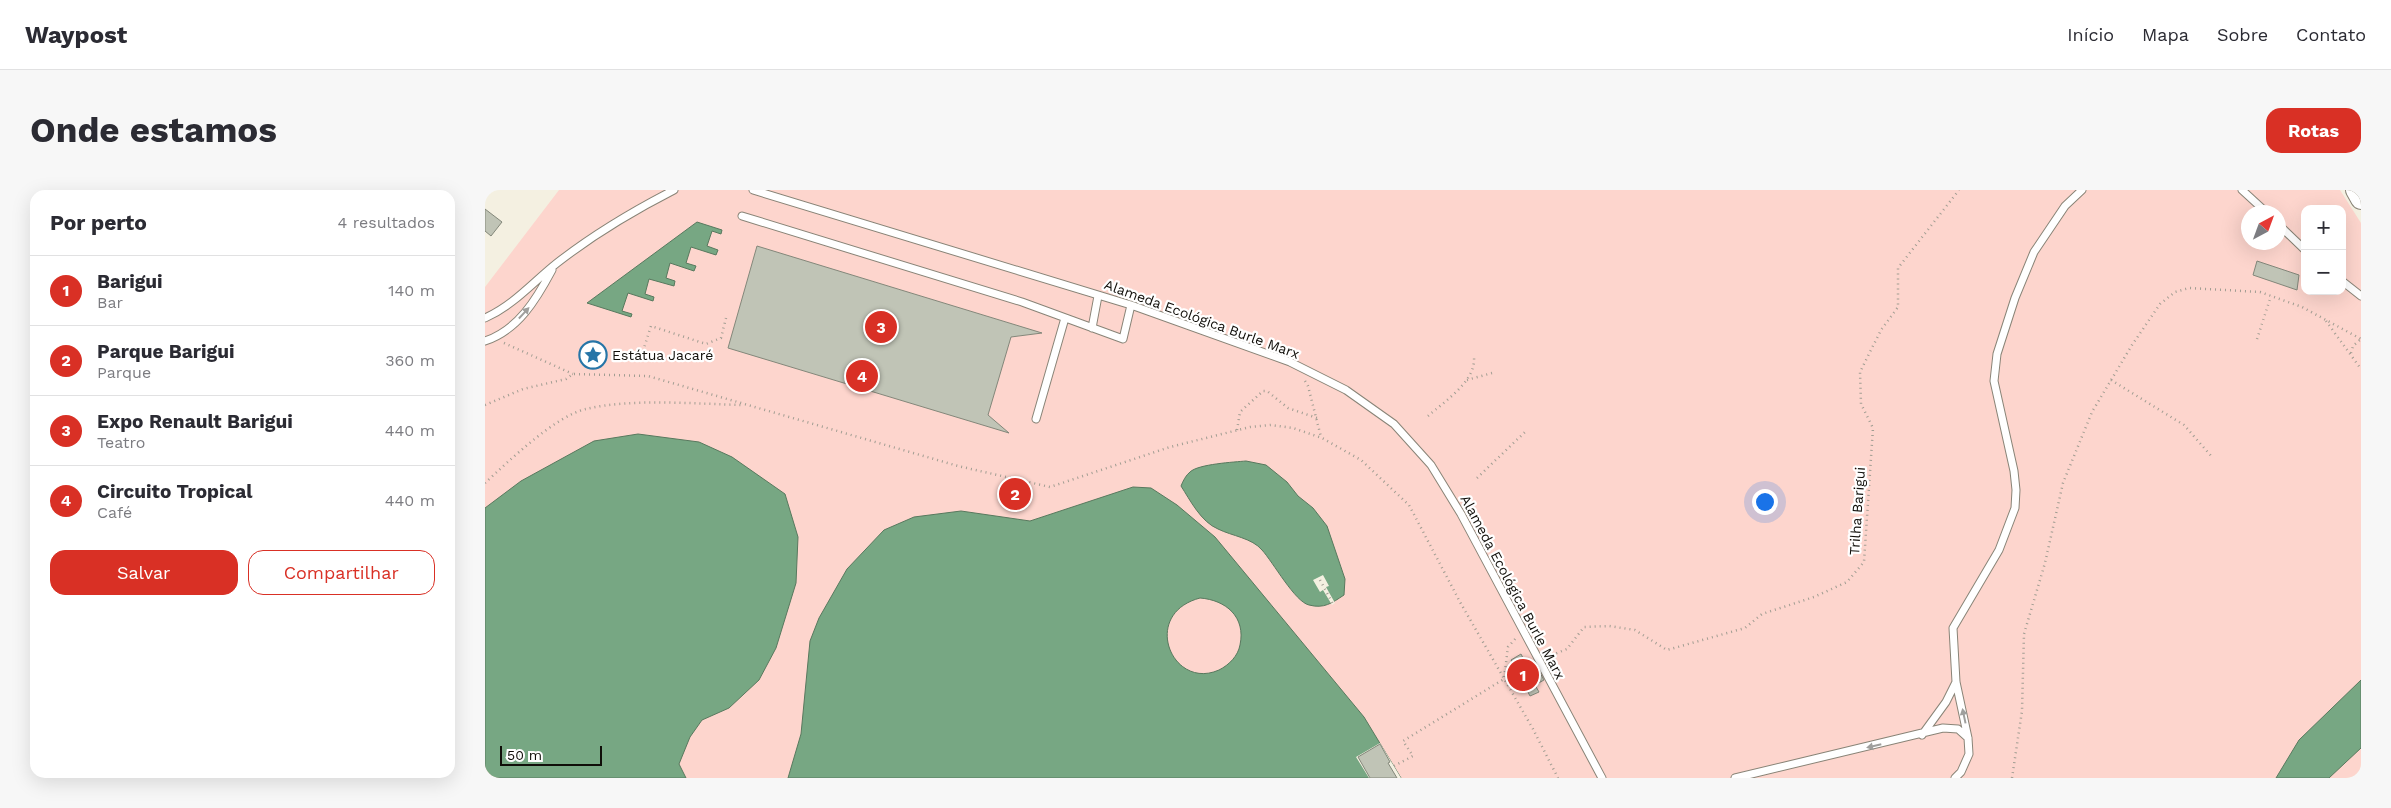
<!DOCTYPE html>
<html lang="pt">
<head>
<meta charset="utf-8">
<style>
  body { margin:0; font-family:"Work Sans",sans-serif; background:#f7f7f7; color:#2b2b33 }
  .controls { position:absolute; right:15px; top:15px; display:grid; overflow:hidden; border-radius:10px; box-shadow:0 5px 20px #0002 }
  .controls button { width:45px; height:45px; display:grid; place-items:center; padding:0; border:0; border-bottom:1px solid #e1e1e2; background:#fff; color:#2b2b33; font:25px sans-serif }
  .compass { position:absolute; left:1756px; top:15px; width:45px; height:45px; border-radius:50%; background:#fff; box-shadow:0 5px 20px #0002; rotate:41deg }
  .scale { position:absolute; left:15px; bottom:12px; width:102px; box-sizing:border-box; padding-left:5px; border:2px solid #100e09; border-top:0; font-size:14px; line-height:18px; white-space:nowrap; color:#100e09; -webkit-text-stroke:4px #fff; paint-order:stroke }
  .you { position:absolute; left:1279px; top:311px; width:18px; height:18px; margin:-12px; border:4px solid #fff; border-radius:50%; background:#1a73e8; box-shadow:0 0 0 8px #1a73e833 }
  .badge { display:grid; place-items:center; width:32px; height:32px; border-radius:50%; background:#d93025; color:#fff; font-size:16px; font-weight:700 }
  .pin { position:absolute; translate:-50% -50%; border:2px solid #fff; box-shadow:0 1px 5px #0006 }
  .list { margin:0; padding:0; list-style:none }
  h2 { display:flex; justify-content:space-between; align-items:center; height:65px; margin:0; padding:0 20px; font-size:21px }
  h2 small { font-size:16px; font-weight:400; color:#7c7c81 }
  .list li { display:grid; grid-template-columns:32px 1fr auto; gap:15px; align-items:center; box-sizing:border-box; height:70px; padding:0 20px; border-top:1px solid #e1e1e2 }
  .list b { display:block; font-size:19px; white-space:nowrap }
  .list p { margin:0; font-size:16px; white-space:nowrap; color:#7c7c81 }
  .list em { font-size:16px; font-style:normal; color:#7c7c81 }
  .actions { display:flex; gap:10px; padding:15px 20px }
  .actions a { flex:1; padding:11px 0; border:1px solid #d93025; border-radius:15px; text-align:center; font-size:18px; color:#d93025 }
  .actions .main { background:#d93025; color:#fff }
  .map { position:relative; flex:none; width:1876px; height:588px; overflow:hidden; border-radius:15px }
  header { display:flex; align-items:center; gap:30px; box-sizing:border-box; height:70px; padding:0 25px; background:#fff; border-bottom:1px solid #e1e1e2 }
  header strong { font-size:24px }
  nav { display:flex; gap:28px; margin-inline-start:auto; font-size:18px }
  .intro { display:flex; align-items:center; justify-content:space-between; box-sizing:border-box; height:120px; padding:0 30px }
  h1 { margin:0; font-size:35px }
  .button { padding:12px 22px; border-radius:15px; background:#d93025; color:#fff; font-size:18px; font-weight:700 }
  main { display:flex; gap:30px; padding:0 30px }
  aside { flex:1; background:#fff; border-radius:15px; box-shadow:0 5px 20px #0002 }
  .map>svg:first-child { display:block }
  .green { fill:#fdd5cd; fill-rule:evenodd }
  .water { fill:#77a783; stroke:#58795e; fill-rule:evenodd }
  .pier { fill:#f4f0e1 }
  .building { fill:#c0c4b6; stroke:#83877a }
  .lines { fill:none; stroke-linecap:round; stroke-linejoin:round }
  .lane-casing { stroke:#898477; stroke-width:9 }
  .secondary-casing { stroke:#898477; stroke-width:22 }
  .path { stroke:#a19d92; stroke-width:2.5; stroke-dasharray:1 4; stroke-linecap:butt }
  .lane { stroke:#fff; stroke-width:7 }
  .secondary { stroke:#fff; stroke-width:20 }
  .oneway { fill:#9f9f9d }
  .labels { text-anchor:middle; stroke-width:4.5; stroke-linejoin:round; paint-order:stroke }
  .street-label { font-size:14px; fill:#100e09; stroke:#fff }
  .poi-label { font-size:14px; fill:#100e09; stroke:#fff; text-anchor:start }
</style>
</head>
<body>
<header>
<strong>Waypost</strong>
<nav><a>Início</a><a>Mapa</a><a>Sobre</a><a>Contato</a></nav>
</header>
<div class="intro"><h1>Onde estamos</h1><a class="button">Rotas</a></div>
<main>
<aside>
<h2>Por perto<small>4 resultados</small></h2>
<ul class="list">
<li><span class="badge">1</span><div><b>Barigui</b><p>Bar</p></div><em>140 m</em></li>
<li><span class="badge">2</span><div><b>Parque Barigui</b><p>Parque</p></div><em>360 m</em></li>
<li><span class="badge">3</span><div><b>Expo Renault Barigui</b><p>Teatro</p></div><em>440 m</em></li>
<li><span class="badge">4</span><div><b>Circuito Tropical</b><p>Café</p></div><em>440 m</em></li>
</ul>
<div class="actions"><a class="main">Salvar</a><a>Compartilhar</a></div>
</aside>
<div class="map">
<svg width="1876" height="588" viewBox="0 0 1876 588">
  <rect width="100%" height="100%" fill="#f4f0e1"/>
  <path class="green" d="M74,0H1855L1876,33V588H0V97ZM1820,19H1857V101H1820ZM1764,22H1794V52H1764Z"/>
  <path class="water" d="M212,32L237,40L236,44L227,41L222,56L233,60L231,65L206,57L201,73L211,76L209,81L185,73L181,88L190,91L189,96L164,89L160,104L169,107L168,111L143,103L137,121L147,124L146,127L102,113Z
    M153,244L214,252L247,267L300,304L313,347L311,393L291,458L274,490L244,518L217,530L205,547L194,574L201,588H0V318L36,291L109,251Z
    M761,271L781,275L802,292L813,306L828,318L842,336L860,389L859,405C847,413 839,419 824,415C810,412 788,372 777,360C767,348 747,346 733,339C716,332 705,310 696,296C698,291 701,285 705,282C713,274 750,272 761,271Z
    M648,297L666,298L692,315L730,347L879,527L916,588H303L316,544L325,451L334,428L362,379L399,340L429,327L476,321L545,331ZM715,408C741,410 761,427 755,455C753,466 744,475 734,480C687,501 655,424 715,408Z
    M1876,490V558L1844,588H1791L1814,550Z"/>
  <path class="pier" d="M838,385L844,396L841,397L850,413L847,415L838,400L835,402L828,390Z
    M895,553L916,588H884L871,567Z"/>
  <path class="building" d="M0,19L17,32L6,46L0,41Z
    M272,56L557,143L526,147L503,225L524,243L243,158Z
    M1772,71L1814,85L1812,100L1768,85Z
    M1036,464L1042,476L1049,472L1059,490L1050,495L1054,502L1045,506L1026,470Z
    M895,554L905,572L903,573L912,588H885L873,567Z"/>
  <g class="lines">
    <g class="lane-casing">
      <path id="lane" d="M268,0L646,115L805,172L861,200L909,234L946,275L976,324L1117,588
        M1757,0L1781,22
        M257,26L537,112L638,149L646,115
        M1794,35L1820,60
        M1857,91L1876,106
        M0,128C29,115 48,92 72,73C108,45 148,21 189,0
        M607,138L613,106
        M0,151C33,140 51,110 67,80
        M551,229L580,128
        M1437,545L1461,512L1471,492
        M1250,588L1458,538L1473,539L1483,548
        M1470,588L1476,582L1484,564L1483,548L1471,492L1468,438L1514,360L1530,318L1531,300L1529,281L1509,191L1512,164L1530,108L1549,62L1580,16L1597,0"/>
    </g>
    <g class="secondary-casing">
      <path id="secondary" d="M1871,0L1876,9"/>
    </g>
    <path class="path" d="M1841,131L1876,179
      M1772,149L1786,106
      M19,153L88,184
      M158,161L166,136L221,154L236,148L241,128
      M1866,163L1868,156L1876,149
      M982,190L1007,183
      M1626,190L1699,235L1728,268
      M820,191L823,196L836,247
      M0,215L38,199L81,189L88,184L163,186L473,276L565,297L685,257L765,237L786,235L808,238L837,248L876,270L924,315L975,412L1048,539L1073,588
      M943,226C960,211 991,191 989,167
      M752,240L755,222L778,201H782L803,218L832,228
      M992,288L1040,242
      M0,293C24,271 70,226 101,219C147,208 211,214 258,215
      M835,390L848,414
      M1062,467L1082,459L1099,437L1124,436L1150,440L1182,460L1260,438L1277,424L1329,407L1362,392L1379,372L1388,238L1376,214L1375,182L1396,140L1413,117V78L1474,0
      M909,576L928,566L918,551L1019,489L1023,457L1031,448
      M1527,588L1537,521L1539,444L1560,373L1578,293L1607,222L1647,155L1675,114L1690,102L1704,98L1775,102L1817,117L1876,149"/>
    <use href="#lane" class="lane"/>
    <use href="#secondary" class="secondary"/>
  </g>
  <defs><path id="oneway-solid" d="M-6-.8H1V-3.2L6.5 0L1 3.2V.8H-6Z" transform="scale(1.25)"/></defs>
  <g class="oneway">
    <use href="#oneway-solid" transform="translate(39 123) rotate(-47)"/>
    <use href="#oneway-solid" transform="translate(1479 526) rotate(-102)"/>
    <use href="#oneway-solid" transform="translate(1389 556) rotate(167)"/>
  </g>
  <defs>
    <g id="sight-ring" transform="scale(1.4375)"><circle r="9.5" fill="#fff" stroke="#2675a7" stroke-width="1.5"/><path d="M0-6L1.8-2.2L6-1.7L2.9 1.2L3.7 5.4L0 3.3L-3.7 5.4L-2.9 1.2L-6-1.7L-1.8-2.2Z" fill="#2675a7"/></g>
  </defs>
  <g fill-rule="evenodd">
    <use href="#sight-ring" x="108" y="165"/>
  </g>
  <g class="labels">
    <g class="street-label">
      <text transform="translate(717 129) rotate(20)" y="5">Alameda Ecológica Burle Marx</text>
      <text transform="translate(1372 321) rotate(-86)" y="5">Trilha Barigui</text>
      <text transform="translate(1028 397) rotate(62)" y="5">Alameda Ecológica Burle Marx</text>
    </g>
    <g class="poi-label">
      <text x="127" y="170">Estátua Jacaré</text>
    </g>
  </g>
</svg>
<div class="controls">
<button>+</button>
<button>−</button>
</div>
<svg class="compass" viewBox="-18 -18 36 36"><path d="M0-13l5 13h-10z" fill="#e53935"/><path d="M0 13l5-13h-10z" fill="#7c7c81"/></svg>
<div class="scale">50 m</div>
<div class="you"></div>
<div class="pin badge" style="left:1038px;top:485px">1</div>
<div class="pin badge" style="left:530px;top:304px">2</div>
<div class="pin badge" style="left:396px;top:137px">3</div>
<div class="pin badge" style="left:377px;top:186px">4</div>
</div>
</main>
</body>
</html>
